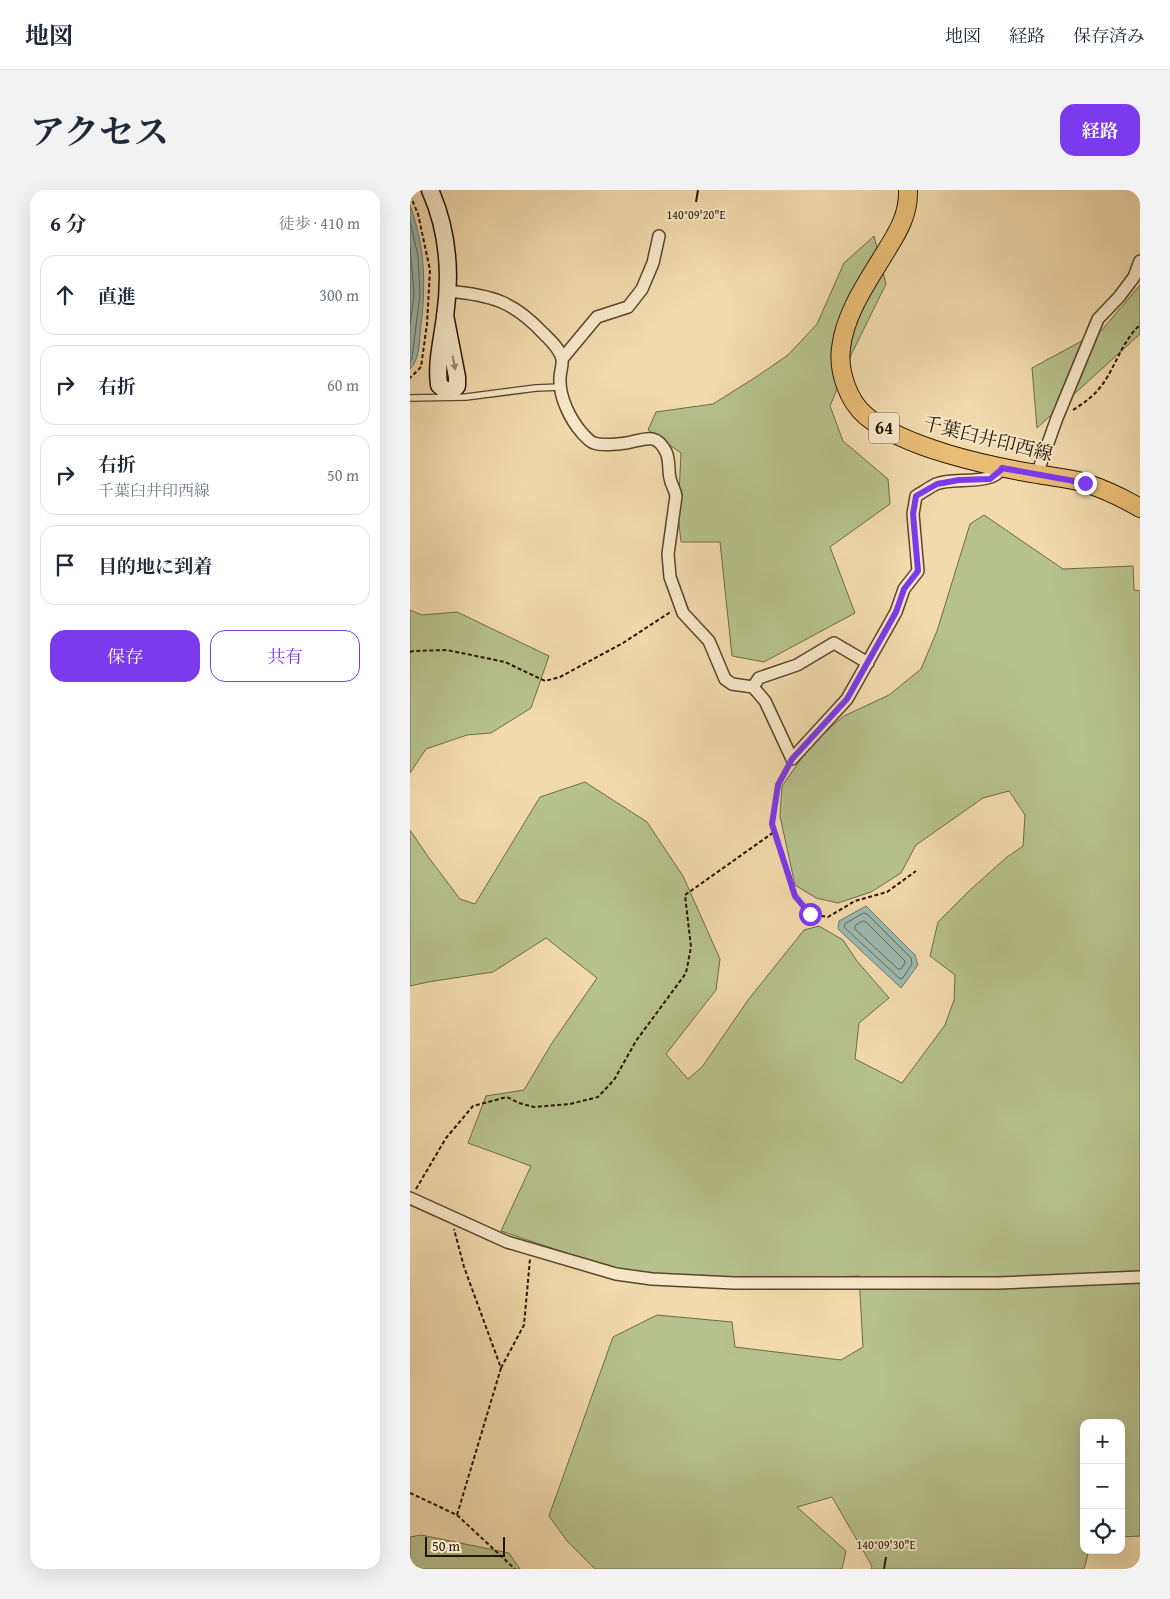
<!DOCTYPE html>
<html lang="ja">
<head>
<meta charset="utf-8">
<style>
  body { margin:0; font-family:"Gentium Book Plus","Noto Serif JP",serif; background:#f2f2f3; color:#1f2937 }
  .controls { position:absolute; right:15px; bottom:15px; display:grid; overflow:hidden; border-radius:10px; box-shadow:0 5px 20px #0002 }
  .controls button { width:45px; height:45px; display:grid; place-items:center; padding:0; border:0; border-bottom:1px solid #e0e1e3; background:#fff; color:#1f2937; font:25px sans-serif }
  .scale { position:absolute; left:15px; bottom:12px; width:80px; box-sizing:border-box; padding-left:5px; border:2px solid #271300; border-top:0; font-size:14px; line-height:18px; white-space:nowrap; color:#271300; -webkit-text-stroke:4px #f7e7c9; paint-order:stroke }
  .stop { position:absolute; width:15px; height:15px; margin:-11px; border:4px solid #7c3aed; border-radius:50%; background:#fff }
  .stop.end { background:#7c3aed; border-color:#fff; box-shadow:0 1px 5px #0008 }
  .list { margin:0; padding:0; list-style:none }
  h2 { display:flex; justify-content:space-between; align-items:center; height:65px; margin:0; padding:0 20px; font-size:21px }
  h2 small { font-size:16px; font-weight:400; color:#747a83 }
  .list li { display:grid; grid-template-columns:32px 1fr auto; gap:15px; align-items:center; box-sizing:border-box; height:80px; margin:0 10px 10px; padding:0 10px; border:1px solid #e0e1e3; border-radius:15px }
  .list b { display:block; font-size:19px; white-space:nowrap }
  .list p { margin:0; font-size:16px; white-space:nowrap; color:#747a83 }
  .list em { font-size:16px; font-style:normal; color:#747a83 }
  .actions { display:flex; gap:10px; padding:15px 20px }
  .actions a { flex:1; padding:11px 0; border:1px solid #7c3aed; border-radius:15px; text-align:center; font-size:18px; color:#7c3aed }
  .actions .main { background:#7c3aed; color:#fff }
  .icon { flex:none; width:28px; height:28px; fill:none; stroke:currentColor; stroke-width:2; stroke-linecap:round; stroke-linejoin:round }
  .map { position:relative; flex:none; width:730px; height:1379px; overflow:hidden; border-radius:15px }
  header { display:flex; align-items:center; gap:30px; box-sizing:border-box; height:70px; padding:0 25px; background:#fff; border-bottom:1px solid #e0e1e3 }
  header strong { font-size:24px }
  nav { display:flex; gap:28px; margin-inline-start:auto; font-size:18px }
  .intro { display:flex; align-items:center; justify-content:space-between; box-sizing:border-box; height:120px; padding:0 30px }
  h1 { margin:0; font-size:35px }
  .button { padding:12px 22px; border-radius:15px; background:#7c3aed; color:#fff; font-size:18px; font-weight:700 }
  main { display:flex; gap:30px; padding:0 30px }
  aside { flex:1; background:#fff; border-radius:15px; box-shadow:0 5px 20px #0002 }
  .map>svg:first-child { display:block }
  .green { fill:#b6c18d; stroke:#6e6a46 }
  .water { fill:#9db9b1; stroke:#6e776a }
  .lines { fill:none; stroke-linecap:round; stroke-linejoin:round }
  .shore { stroke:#626658; stroke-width:1 }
  .lane-casing { stroke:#5a452b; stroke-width:8 }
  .street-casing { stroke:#5a452b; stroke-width:14 }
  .secondary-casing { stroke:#271300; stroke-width:19 }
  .primary-casing { stroke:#271300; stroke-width:20 }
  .path { stroke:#271300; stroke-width:2; stroke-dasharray:4 2.5; stroke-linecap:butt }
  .lane { stroke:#f7e7c9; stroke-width:5.5 }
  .street { stroke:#f7e7c9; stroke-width:11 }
  .secondary { stroke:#f7e7c9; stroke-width:16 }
  .primary { stroke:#e9bd76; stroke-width:18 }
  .oneway { fill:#99886f }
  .route { stroke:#7c3aed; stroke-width:6 }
  .ticks { fill:none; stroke:#271300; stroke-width:2 }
  .labels { text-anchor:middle; stroke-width:4; stroke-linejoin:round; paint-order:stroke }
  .shield { fill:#f7e7c9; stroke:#65533c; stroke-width:1 }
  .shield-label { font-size:18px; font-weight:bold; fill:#271300 }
  .street-label { font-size:19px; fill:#271300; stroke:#f7e7c9 }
  .ticks-label { font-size:12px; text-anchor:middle; fill:#271300; stroke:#f7e7c9; stroke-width:4; stroke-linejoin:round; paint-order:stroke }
</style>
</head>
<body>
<header>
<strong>地図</strong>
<nav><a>地図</a><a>経路</a><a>保存済み</a></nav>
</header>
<div class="intro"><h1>アクセス</h1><a class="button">経路</a></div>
<main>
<aside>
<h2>6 分<small>徒歩 · 410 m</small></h2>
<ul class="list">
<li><svg class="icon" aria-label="ahead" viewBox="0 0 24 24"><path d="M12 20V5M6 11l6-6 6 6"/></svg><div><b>直進</b></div><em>300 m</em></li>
<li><svg class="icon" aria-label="right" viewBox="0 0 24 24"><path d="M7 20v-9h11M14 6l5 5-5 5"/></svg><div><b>右折</b></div><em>60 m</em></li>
<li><svg class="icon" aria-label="right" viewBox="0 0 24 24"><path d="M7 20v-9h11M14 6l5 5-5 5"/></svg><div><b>右折</b><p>千葉臼井印西線</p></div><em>50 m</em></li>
<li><svg class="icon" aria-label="arrive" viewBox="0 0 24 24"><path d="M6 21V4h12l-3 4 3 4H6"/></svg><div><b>目的地に到着</b></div></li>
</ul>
<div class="actions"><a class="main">保存</a><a>共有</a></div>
</aside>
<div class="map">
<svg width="730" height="1379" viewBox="0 0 730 1379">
  <rect width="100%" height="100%" fill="#f2daac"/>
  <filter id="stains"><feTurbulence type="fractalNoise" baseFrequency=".004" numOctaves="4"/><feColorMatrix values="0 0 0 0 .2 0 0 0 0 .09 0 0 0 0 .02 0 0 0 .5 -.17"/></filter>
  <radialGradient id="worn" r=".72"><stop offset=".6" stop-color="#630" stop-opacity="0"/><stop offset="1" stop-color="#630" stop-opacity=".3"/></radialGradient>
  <path class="green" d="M464,46L476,94L442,163L420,216L433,251L478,289L480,314L420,357L445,423L354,472L322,466L310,352H271L268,325L271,263L238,240L246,222L303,214L346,187L378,165L407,134L434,73Z
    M730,95V144L627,238L622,178L692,140Z
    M574,325L653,379L723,376L724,400L730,401V1346L711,1347V1233H674V1360H679L674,1379H461L462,1376L422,1307L387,1317L436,1361L432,1379H185L157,1351L139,1326L203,1147L247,1125L322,1132L325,1157L431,1170L453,1157L449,1086L358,1089L259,1086L200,1078L91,1041L121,976L58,953L76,906L114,900L142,853L187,788L136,748L83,782L18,792L0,796V640L19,668L50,709L65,714L130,607L175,592L237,632L273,686L310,769L306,800L256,864L278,889L292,877L338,810L394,740L409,736L433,750L447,771L479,808L449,833L445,869L492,893L535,835L544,810L545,785L520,766L528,732L560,700L597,667L613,656L615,625L599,601L573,608L506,655L491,683L461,702L428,713L406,708L385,695L370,626L372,596L403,552L434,526L479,505L511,479L527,441L560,334Z
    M0,420L12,425L47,422L139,466L121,518L81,543L57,545L16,559L0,583Z
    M11,1345L99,1363L110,1379H0V1347Z"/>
  <path class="water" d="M0,15C16,60 16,97 10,144C9,156 9,170 0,179Z
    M456,716L505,765L508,775L491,798L428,739L429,731Z"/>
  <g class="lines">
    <path class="shore" d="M0,31L8,66L10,104L2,168L0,172
      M0,57L4,104L0,135
      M454,723L457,724L501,768L502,774L492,789L489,788L434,737L435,734Z
      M453,731L456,732L495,771V773L491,779H488L445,739V736Z"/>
    <g class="lane-casing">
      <path id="lane" d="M0,208L56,207L126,198L151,197"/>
    </g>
    <g class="street-casing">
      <path id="street" d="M37,101C82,105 103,111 134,144C141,151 150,159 152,169C153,175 150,182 150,188C149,207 160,229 172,243C175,246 180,252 184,253C192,256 213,254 221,252C238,248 247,244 256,262C260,270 258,280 260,288C261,295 265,299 266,306L258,364L260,387L273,423L299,451L315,489L322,494L343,497L355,511L382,569L437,509L486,422L494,399L508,381L503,324L506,306C513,302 520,297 526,294C545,287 582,296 592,278
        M152,169L187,127L218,117L232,99L243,73L249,46
        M627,284L647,228L688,129L709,107L724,87L730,71
        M343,497L349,488L387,475L424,453L458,473
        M0,1008L97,1052L206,1084L242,1089L324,1093H589L730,1087"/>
    </g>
    <g class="secondary-casing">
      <path id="secondary" d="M20,0C38,40 41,85 35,127C32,150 26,173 29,195L35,200H43L47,196V187L35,125"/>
    </g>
    <g class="primary-casing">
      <path id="primary" d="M498,0C499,26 486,45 473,66C456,94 435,124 431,158C428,181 438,211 456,226C495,258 578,276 627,284C643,287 660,288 675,293C694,299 713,308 730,318"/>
    </g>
    <path class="path" d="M0,5L8,24L20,80L17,134L11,177L0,188
      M663,220C674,213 684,206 692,195C706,176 712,151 730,135
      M0,462L3,461L37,460L95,472L135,491L150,487L213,453L262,421
      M377,578L368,595L362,634L385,706L400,724L418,727L445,711L477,702L506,681
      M6,999L36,948L63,916L97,907L109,913L124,917L160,914L188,907L204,890L226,851L276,783L281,757L275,705L364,642
      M91,1178L114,1135L120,1069
      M0,1303L47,1325L91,1178L54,1077L44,1039
      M47,1325L105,1379"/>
    <use href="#lane" class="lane"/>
    <use href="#street" class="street"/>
    <use href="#secondary" class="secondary"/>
    <use href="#primary" class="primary"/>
  </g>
  <defs><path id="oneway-solid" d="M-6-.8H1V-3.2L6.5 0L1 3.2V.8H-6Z" transform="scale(1.25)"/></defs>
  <use class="oneway" href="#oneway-solid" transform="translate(44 173) rotate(79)"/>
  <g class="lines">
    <path class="route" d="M400,724L385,706L362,634L368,595L382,569L437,509L486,422L494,399L508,381L503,324L506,306L527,294L549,290L580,289L591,280L592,278L675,293"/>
  </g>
  <path class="ticks" d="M286,12L288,0M474,1379L476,1367"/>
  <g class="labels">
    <rect class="shield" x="459" y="222.5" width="30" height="31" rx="4"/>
    <g class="shield-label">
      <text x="474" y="244">64</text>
    </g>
    <g class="street-label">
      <text transform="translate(578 248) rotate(14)" y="7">千葉臼井印西線</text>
    </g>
  </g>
  <g class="ticks-label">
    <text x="286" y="29">140°09'20"E</text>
    <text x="476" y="1359">140°09'30"E</text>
  </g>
  <rect width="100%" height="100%" filter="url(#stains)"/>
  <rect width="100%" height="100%" fill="url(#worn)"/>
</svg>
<div class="controls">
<button>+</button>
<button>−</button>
<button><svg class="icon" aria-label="locate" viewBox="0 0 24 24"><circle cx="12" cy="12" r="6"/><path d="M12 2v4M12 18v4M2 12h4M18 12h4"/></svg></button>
</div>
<div class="scale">50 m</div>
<div class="stop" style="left:400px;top:724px"></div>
<div class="stop end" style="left:675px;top:293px"></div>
</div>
</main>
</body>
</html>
